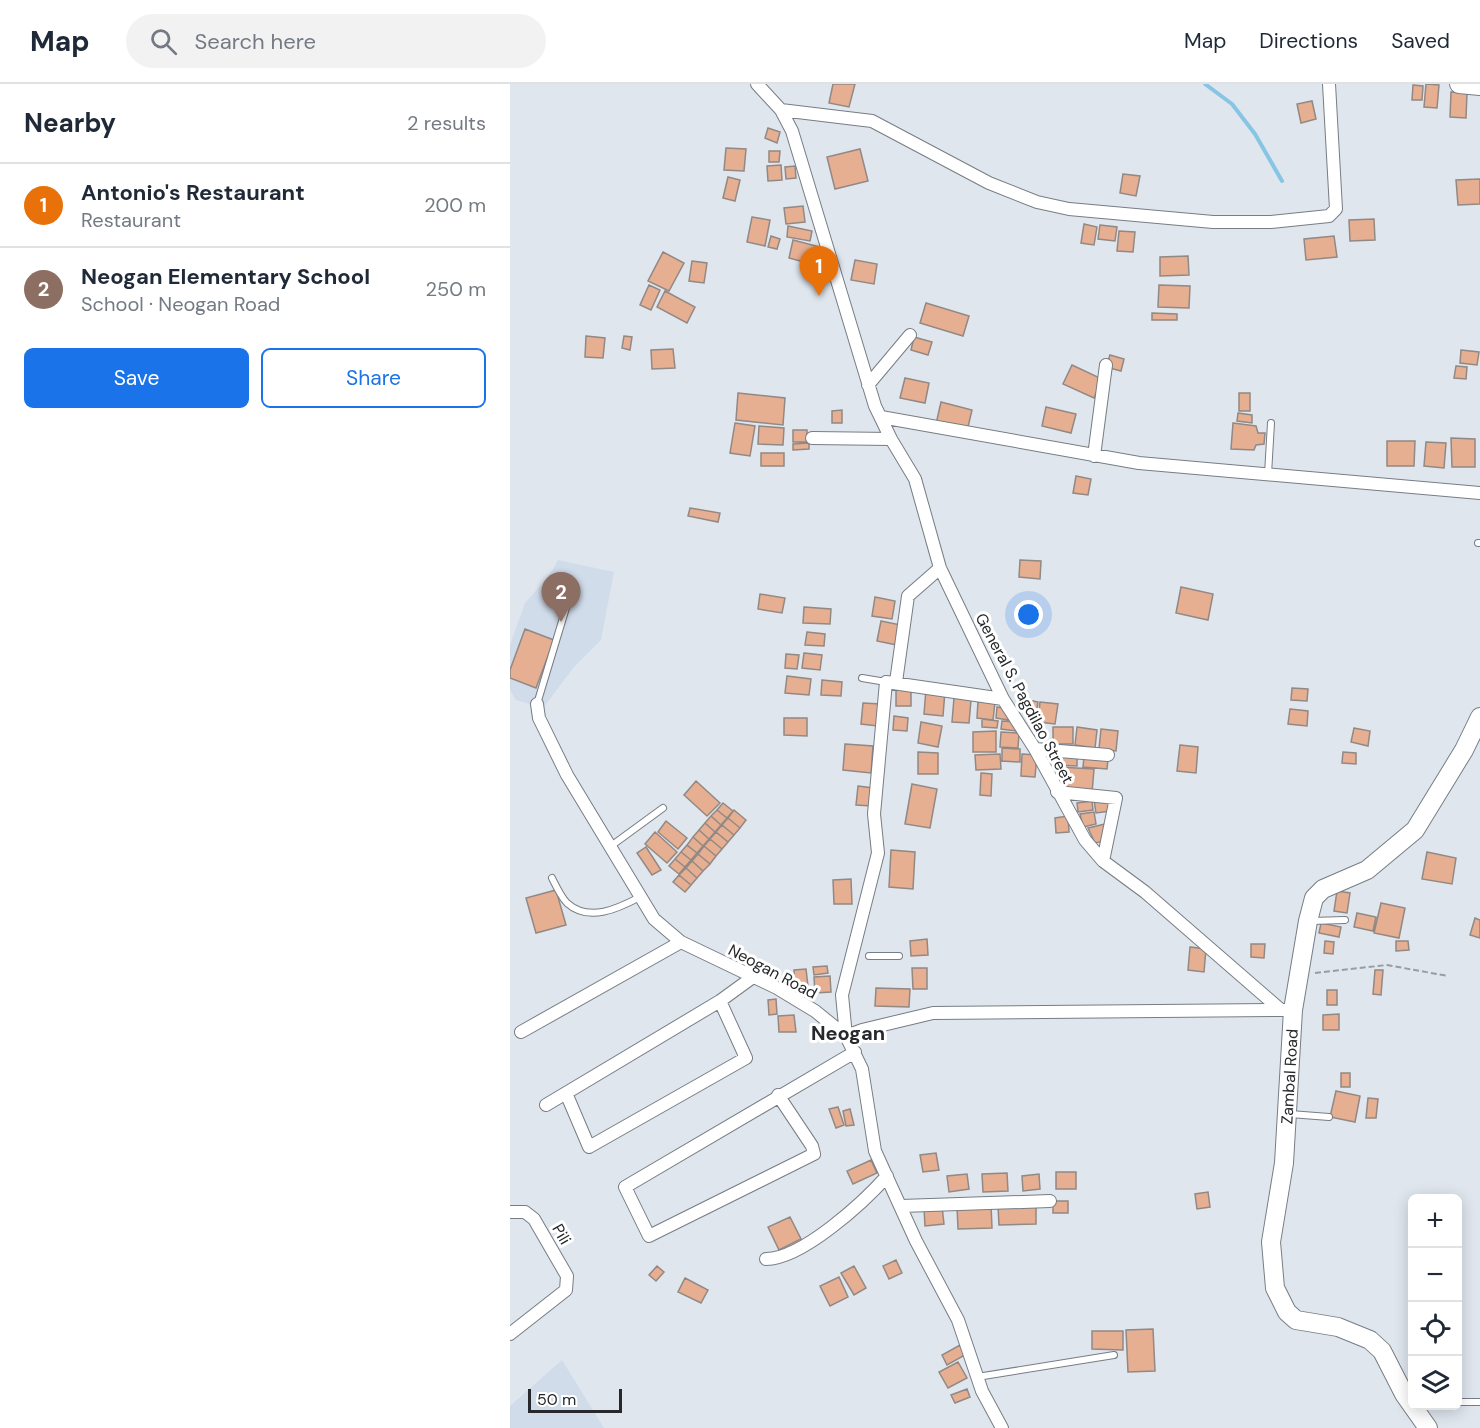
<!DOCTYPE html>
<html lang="en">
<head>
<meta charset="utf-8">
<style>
  body { margin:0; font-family:"DM Sans",sans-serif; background:#f2f2f3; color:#1f2937 }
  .controls { position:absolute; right:18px; bottom:18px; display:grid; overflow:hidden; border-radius:9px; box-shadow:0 3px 15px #0003 }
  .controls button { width:54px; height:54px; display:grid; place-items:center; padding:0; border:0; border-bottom:2px solid #e0e1e3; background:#fff; color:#1f2937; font:30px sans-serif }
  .scale { position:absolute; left:18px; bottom:15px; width:94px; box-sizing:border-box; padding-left:6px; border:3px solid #26282b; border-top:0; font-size:16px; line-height:21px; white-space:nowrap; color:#26282b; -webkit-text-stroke:4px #fff; paint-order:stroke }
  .you { position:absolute; left:519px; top:531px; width:21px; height:21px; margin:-15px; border:4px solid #fff; border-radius:50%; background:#1a73e8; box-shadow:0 0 0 9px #1a73e833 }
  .badge { display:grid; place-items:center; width:39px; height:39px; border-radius:50%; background:#1a73e8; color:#fff; font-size:20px; font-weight:700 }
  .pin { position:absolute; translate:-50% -50px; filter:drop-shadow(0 2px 3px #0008) }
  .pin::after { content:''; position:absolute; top:32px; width:21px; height:18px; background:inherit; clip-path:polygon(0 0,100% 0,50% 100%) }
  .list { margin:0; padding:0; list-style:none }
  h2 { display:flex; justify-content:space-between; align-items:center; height:78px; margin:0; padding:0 24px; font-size:26px }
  h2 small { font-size:20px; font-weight:400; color:#747a83 }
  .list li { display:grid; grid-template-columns:39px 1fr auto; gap:18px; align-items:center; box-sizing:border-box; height:84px; padding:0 24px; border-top:2px solid #e0e1e3 }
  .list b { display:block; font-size:22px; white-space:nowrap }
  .list p { margin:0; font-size:20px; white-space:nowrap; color:#747a83 }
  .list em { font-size:20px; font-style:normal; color:#747a83 }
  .actions { display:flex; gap:12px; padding:18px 24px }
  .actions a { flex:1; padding:14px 0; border:2px solid #1a73e8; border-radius:9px; text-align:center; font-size:21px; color:#1a73e8 }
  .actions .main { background:#1a73e8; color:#fff }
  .icon { flex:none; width:33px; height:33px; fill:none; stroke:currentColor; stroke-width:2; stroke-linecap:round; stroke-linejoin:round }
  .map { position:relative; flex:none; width:970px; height:1344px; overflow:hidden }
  header { display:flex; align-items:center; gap:36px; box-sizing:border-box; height:84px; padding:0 30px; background:#fff; border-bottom:2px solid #e0e1e3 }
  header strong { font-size:28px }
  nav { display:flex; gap:33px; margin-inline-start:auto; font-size:21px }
  .search { width:420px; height:54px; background:#f2f2f3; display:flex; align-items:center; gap:15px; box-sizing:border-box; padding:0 21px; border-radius:33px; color:#747a83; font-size:22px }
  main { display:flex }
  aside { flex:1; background:#fff }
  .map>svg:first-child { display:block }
  .built { fill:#d1dceb }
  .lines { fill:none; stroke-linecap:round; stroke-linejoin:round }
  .stream { stroke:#87c5e4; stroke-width:4 }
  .building { fill:#e7af92; stroke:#928884; stroke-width:1.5 }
  .lane-casing { stroke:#777d84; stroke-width:8 }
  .street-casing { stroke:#777d84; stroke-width:14 }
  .secondary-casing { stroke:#777d84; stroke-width:20 }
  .path { stroke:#989da3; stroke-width:2; stroke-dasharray:6 3; stroke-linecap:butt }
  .lane { stroke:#fff; stroke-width:6 }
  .street { stroke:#fff; stroke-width:12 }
  .secondary { stroke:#fff; stroke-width:18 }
  .labels { text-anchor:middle; stroke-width:6; stroke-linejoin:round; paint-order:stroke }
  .street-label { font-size:16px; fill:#26282b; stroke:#fff }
  .quarter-label { font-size:20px; font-weight:bold; fill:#26282b; stroke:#fff }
</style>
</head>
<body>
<header>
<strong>Map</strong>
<div class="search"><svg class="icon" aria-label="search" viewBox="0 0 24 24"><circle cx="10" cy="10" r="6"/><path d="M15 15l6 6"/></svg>Search here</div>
<nav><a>Map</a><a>Directions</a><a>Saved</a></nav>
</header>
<main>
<aside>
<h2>Nearby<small>2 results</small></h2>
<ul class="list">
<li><span class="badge" style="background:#e8710a">1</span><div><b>Antonio's Restaurant</b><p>Restaurant</p></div><em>200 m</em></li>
<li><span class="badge" style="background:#8d6e63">2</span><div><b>Neogan Elementary School</b><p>School · Neogan Road</p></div><em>250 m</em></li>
</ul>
<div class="actions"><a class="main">Save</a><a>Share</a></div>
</aside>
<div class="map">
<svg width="970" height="1344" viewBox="0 0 970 1344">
  <rect width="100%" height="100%" fill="#dfe6ee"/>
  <path class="built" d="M48,476L104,488L91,556L64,583L33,624L6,616L0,606V561L15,519L39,492Z
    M52,1276L94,1344H0V1322Z"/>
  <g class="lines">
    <path class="stream" d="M695,0L722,20L745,50L772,97"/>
  </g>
  <path class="building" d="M323,0H345L339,23L319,19Z
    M916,0L929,1L927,24L914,23Z
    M903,1L913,2L912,16H902Z
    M941,8L957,9L956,34L940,33Z
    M802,17L806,35L791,39L787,20Z
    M258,44L270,48L267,59L255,54Z
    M216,64L236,65L234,87L214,86Z
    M350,65L358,97L325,105L317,73Z
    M259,67H270L269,78H259Z
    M271,81L272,96L258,97L257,82Z
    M285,82L286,94L276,95L275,83Z
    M613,90L630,92L626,112L610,109Z
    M218,93L230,96L225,117L213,114Z
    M970,95V120L948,121L946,96Z
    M293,122L295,138L276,140L274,124Z
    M242,133L260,136L255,162L237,158Z
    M864,135L865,156L840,157L839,136Z
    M574,140L587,143L584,161L571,159Z
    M590,141L607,143L605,157L588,155Z
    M278,142L302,147L300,157L277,153Z
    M609,147L625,148L623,168L607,167Z
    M261,152L270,155L267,165L258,163Z
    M824,152L827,173L796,176L794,155Z
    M283,156L310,163L305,181L279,174Z
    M153,168L174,179L159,207L138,197Z
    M678,172L679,191L650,192V173Z
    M345,176L367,180L364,200L341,196Z
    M182,177L197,179L194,199L179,197Z
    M139,201L150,206L141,226L130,221Z
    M649,201L680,202L679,224L648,223Z
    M155,207L185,223L177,239L147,223Z
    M416,219L459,232L453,252L410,239Z
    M642,229L667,230V236H642Z
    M76,252L95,254L93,274L75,273Z
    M114,252L122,253L120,266L112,264Z
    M404,253L422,258L418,271L401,266Z
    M163,265L165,284L142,285L141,266Z
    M951,266L969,268L967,281L950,279Z
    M600,271L614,275L611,287L596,283Z
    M562,281L592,295L584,314L553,300Z
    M946,282L957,283L956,295L944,294Z
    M395,294L419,299L415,319L390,314Z
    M228,309L275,314L273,341L226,336Z
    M729,309H740V327H729Z
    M431,318L462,326L457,347L426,340Z
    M536,323L566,330L561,349L532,342Z
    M332,326V339H322V327Z
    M728,329L742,331V339L727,337Z
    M225,339L245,342L240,372L220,369Z
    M723,339L746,342L748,349H755L754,360L746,361L744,366L721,365Z
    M249,342L274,344L273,361L248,360Z
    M283,346H297V358H283Z
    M941,354L965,355V383H942Z
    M877,357H905L904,382H877Z
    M916,358L936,359L934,384L914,382Z
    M299,359V365L283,366V360Z
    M251,369H274V382H251Z
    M566,392L581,395L578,411L563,409Z
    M180,424L210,429L208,438L178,432Z
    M510,476L531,477L530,495L509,493Z
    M671,503L703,510L698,536L666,529Z
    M250,510L275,514L272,529L248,525Z
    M365,513L385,517L382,535L362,532Z
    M294,523L321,525L320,540L293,539Z
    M371,537L391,541L387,561L367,557Z
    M15,545L44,556L26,604L0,594V586Z
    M297,548L315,550L314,562L295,561Z
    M294,569L312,571L310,586L292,584Z
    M276,570L289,571L287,585L275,584Z
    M277,592L301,595L299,611L275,609Z
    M312,596L332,598L331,612L311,611Z
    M782,604L798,605L797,617L781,616Z
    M401,605V622H386V606Z
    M416,605L435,607L433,632L414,630Z
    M444,614L461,616L459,639L442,638Z
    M519,616L528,618L526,632L517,631Z
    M468,617L485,618L483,636L467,634Z
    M530,618L548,620L545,640L528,638Z
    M353,619L370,620L368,642L351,640Z
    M487,623L500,625L498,636L486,634Z
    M780,625L798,627L797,642L778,640Z
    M384,632L398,634L397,647L383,646Z
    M274,634H297V652L274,651Z
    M472,635L488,637L487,644L472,643Z
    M492,637L506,638V647L491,645Z
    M411,638L432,642L428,663L408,659Z
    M543,643H563V660H543Z
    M567,643L587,646L585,664L565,661Z
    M844,644L860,647L858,662L841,658Z
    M591,645L608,647L606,667L589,665Z
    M486,647V668H463V648Z
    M491,648L509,649L508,664L490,663Z
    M335,660L363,662L361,689L333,686Z
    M670,661L688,663L686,689L667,687Z
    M492,664L510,665V678L492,677Z
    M408,668L428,669V690H408Z
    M833,668L846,669V680L832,679Z
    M490,670L491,685L466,686L465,671Z
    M512,670L527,671L525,693L511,692Z
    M546,670L567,671V682L545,681Z
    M574,673L598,675L597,685L573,683Z
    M548,683L584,685L582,709L560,706Z
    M471,689L482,690L481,712L470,711Z
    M186,697L210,719L197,732L174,711Z
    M402,700L427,705L420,744L395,740Z
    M348,702L363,704L362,722L346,721Z
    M597,713L600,727L586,729L584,716Z
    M582,717L583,726L568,728L567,719Z
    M213,719L223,727L217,734L207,726Z
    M207,726L217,734L211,741L201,732Z
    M224,726L236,736L230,744L218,734Z
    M584,728L586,740L573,743L570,730Z
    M201,732L211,741L205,748L195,739Z
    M558,732L559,748L546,749L545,734Z
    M218,734L230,744L224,751L212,741Z
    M156,737L177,754L168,765L148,748Z
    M195,739L205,748L199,755L189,746Z
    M595,740V757L585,759L578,744Z
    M212,741L224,751L218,758L206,748Z
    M189,746L199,755L193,762L183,753Z
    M145,748L167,768L157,779L135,760Z
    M206,748L218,758L212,765L200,755Z
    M183,753L193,762L187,769L177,761Z
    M200,755L212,765L206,772L194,762Z
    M177,761L187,769L181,776L171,768Z
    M194,762L206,772L200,780L188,770Z
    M136,763L151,786L142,791L127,769Z
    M381,766L405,768L403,805L379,803Z
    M171,768L181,776L175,783L165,775Z
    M917,768L946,774L942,800L912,795Z
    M188,770L200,780L193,787L182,777Z
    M165,775L175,783L169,790L159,782Z
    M182,777L193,787L187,794L176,784Z
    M176,784L187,794L181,801L169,791Z
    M169,791L181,801L175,808L163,798Z
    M341,795L342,820H324L323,796Z
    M46,806L56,841L26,849L16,814Z
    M827,807L840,809L837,829L824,827Z
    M871,819L895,824L889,854L864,849Z
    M847,829L866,833L863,847L844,843Z
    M965,834L970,836V854L960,851Z
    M811,839L831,843L829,853L809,849Z
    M417,855L418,871L401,872L400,857Z
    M815,857L824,858L823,870L814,869Z
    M886,857H898L899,866L886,867Z
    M741,860H755L754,874L741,873Z
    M680,863L696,865L694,888L678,886Z
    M317,882L318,889L304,891L303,883Z
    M402,884H417V905H403Z
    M296,885L298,902L285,903L284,886Z
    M865,886H873L871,911L863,910Z
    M320,892L321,908L305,909L304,893Z
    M366,904L400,905L399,923L365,922Z
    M817,906H827V921H817Z
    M266,915L267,930L259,931L258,916Z
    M829,930V946H813V931Z
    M284,931L286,948H269L268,932Z
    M831,989H840V1003H831Z
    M826,1007L850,1012L845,1038L820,1033Z
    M858,1014L868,1015L866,1034H856Z
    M328,1023L334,1041L326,1044L319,1025Z
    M340,1025L344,1041L336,1042L333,1027Z
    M426,1069L429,1086L413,1088L410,1071Z
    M361,1076L367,1089L343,1100L337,1087Z
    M546,1088H566V1105H546Z
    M497,1089L498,1107L473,1108L472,1090Z
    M457,1090L459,1105L439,1108L437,1092Z
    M529,1090L530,1105L513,1107L512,1092Z
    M698,1108L700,1123L687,1125L685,1110Z
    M543,1117H558V1129H543Z
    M481,1121L482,1144L448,1145L447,1122Z
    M432,1122L434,1140L415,1142L414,1124Z
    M488,1122H526V1140L489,1141Z
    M280,1133L291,1155L269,1166L258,1143Z
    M386,1176L392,1189L379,1195L373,1182Z
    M147,1182L154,1188L146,1197L139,1191Z
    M344,1182L356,1204L344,1211L331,1189Z
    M329,1193L338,1213L320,1222L310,1202Z
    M175,1194L198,1206L191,1219L168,1208Z
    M643,1245L645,1287L618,1288L616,1246Z
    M582,1247H613V1266L582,1265Z
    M450,1261L455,1271L437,1281L432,1271Z
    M448,1278L457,1294L438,1304L429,1288Z
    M457,1305L460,1313L445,1319L441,1311Z"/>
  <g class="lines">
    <g class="lane-casing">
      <path id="lane" d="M758,390L761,339
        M968,459H970
        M352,594L376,598
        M27,620L62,504
        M101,762L153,724
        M42,794C46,802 51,813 57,819C79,839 109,824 130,813
        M801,837L835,836
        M359,872H389
        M780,1030L819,1033
        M467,1293L604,1271
        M948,1318H970"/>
    </g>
    <g class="street-casing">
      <path id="street" d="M247,0L271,26L282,47L365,322L381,355L405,395L430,484L493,615L525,665L575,756L593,777L635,808L771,926H783
        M271,26L362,37L479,99L527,118L559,125L703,138H761L819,132L826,125L819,0
        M358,301L400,251
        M371,333L629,379L970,409
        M302,354L381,355
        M584,372L596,281
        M386,598L398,512L430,484
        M493,615L376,598L364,730L368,769L332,911L336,952L352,946L423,929L771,926
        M27,620L29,634L57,691L144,835L171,858L267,904L305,927L336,952L352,985L365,1067L406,1157L448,1236L472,1307L492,1344
        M525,665L598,671
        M547,708L606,714L593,777
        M11,948L171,858
        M56,1009L79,1063L236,974L210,917
        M268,1011L302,1062L304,1070L139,1152L115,1103L345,968
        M36,1021L210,917L243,893
        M391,1122L540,1117
        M0,1128H15L24,1135L57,1192L56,1206L0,1250
        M256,1175C292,1175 354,1118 377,1092"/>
    </g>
    <g class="secondary-casing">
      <g id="secondary">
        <path d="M949,0L970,2"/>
        <path id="s1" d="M918,1344L894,1310L872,1267L860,1256L828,1243L786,1236L777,1228L765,1204L761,1158L774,1079L783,926L798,837L804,814L813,805L857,786L905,746L954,666L970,633"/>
      </g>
    </g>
    <path class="path" d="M805,889L877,881L938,892"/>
    <use href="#lane" class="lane"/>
    <use href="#street" class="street"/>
    <use href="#secondary" class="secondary"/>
  </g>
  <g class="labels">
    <g class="street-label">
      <text transform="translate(515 614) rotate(62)" y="6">General S. Pagdilao Street</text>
      <text transform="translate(263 887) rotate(28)" y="6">Neogan Road</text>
      <text dy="6" stroke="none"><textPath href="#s1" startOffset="435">Zambal Road</textPath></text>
      <text transform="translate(52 1150) rotate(60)" y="6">Pili</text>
    </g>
    <g class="quarter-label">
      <text x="338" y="956">Neogan</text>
    </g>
  </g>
</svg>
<div class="controls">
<button>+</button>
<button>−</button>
<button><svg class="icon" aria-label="locate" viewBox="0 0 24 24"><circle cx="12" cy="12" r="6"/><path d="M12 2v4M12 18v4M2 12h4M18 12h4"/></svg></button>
<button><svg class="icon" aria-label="layers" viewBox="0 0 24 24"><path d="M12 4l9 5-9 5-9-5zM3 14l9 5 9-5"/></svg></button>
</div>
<div class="scale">50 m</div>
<div class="you"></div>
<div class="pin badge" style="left:309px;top:212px;background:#e8710a">1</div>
<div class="pin badge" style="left:51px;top:538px;background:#8d6e63">2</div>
</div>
</main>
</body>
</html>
